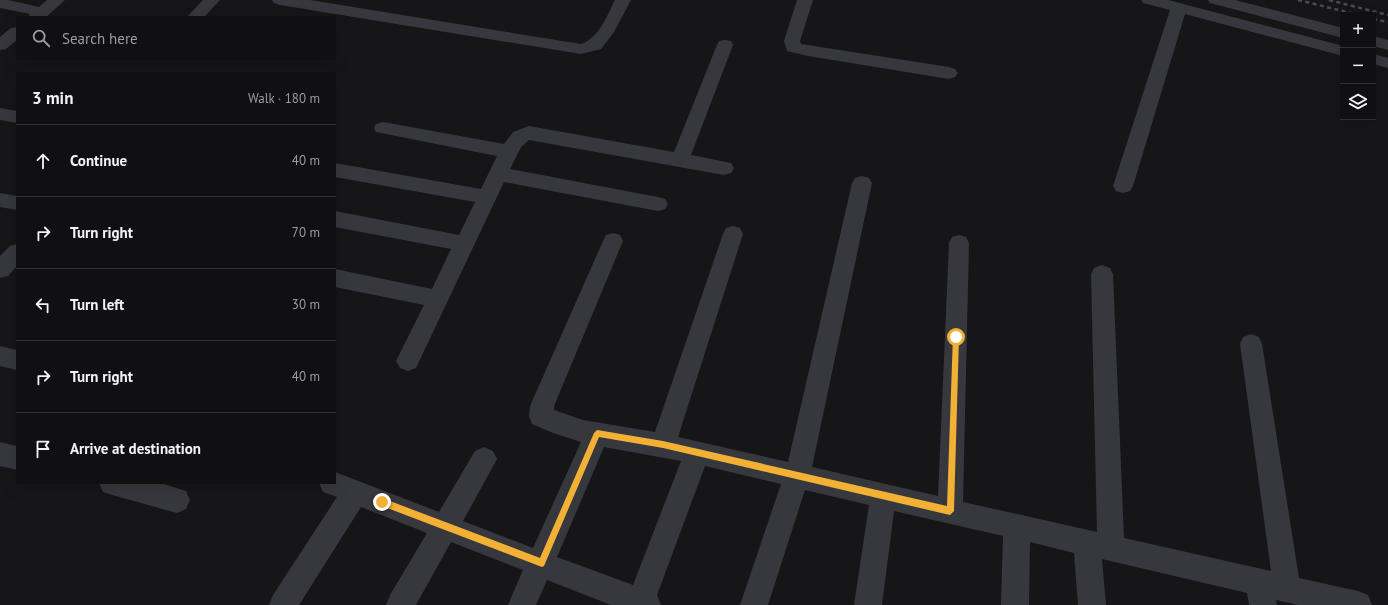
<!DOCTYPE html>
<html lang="en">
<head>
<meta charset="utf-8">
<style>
  body { margin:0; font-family:"PT Sans",sans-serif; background:#1e1e20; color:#f1f3f6 }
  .controls { position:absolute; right:12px; top:12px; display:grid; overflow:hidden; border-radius:0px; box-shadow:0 4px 16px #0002 }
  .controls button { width:36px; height:36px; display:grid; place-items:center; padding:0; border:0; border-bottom:1px solid #303032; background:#101012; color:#f1f3f6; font:20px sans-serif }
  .stop { position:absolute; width:12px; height:12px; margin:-9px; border:3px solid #f2b134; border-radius:50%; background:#fff }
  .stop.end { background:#f2b134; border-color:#fff; box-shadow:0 1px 4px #0008 }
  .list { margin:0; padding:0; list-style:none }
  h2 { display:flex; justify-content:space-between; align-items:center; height:52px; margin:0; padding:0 16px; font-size:17px }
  h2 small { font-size:13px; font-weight:400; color:#9c9d9f }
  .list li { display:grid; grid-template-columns:26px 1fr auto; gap:12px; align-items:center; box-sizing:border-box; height:72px; padding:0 16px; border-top:1px solid #303032 }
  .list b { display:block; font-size:15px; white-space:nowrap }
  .list em { font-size:13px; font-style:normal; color:#9c9d9f }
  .icon { flex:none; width:22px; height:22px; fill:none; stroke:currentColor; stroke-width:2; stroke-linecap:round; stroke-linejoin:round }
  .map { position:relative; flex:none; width:1388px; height:605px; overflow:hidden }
  .search { position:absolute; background:#101012; box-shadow:0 4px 16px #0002; left:16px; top:16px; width:320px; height:44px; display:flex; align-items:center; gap:10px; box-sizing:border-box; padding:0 14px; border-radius:0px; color:#9c9d9f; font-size:15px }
  .panel { position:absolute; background:#101012; box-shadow:0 4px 16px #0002; left:16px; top:72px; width:320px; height:412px; border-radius:0px }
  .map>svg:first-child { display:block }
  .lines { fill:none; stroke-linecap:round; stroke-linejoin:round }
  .minor { fill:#37383d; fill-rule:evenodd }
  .rail { stroke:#4a4c52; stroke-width:2.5; stroke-dasharray:4 3.5; stroke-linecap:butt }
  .route { fill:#f2b134 }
</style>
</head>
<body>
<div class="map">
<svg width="1388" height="605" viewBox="0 0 1388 605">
  <rect width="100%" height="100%" fill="#161618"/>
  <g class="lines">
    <path class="minor" d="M0,0H8L39,7L47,0H65L46,17H28L30,14L0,8Z
      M203,0H220L204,17H187Z
      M272,0H310L581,44C599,38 607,16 615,0H631L614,32L601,49L581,54L280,5L274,3Z
      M797,0H813L800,41L801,44L949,67L955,69L958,73L955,77L949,79L808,56L787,51L784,41Z
      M1141,0H1168L1343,46V56L1185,14L1133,186L1130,191L1123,193L1116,191L1113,186L1170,10L1143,3Z
      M1208,0H1235L1343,28V38L1210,3Z
      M17,27V40L6,49L0,50V37L11,28Z
      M1373,36L1388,40V50L1373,46Z
      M725,40L731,41L733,45L691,155L731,163L734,168L731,173L724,175L529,140L521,147L510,169L658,197L665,199L668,204L665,209L658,211L504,182L416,368L408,371L400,368L396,361L424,305L335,287V269L432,289L451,249L335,227V211L459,235L475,202L335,177V163L481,189L497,156L376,132L374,128L376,124L383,122L504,144L513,132L529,126L674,152L717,45L719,41Z
      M1373,54L1388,58V68L1373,64Z
      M0,108L17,111V123L0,120Z
      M862,176L869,178L872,183L812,467L938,496L949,243L952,237L959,235L966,237L969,243L963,502L1097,532L1091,274L1094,268L1102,265L1110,268L1113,274L1124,538L1271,571L1240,344L1243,337L1251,334L1259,337L1262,344L1299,578L1358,591L1368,595L1372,605H1298L1276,600L1277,605H1249L1247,593L1102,559L1106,605H1078L1074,553L1030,542L1029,605H1001L1003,536L894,511L882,605H854L869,505L805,490L768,605H740L781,484L705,466L657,595L661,605H611L547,580L536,605H508L523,570L451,542L416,605H386L390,595L427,533L361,507L299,605H269L273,595L337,497L323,492L319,483H335V472L439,512L475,451L484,447L493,451L497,459L463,521L533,548L581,442L553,433L532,424L529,416L530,406L603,241L606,235L613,233L620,235L623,241L554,406V410L583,420L655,432L723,234L726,228L733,226L740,228L743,234L678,437L788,462L852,183L855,178ZM604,447L681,461L633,585L557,557Z
      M0,193L17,196V210L0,207Z
      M17,244V266L8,276L0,278V256L10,246Z
      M0,346L17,350V370L0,366Z
      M0,442L17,446V470L0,466Z
      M99,483H160L186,491L190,500L186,509L177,513L112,495L103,492Z"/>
    <path class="rail" d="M1298,0L1359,15
      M1329,0L1388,15
      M1373,19L1388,22"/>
  </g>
  <path class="route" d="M953,335H956L959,337L954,511L950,515L663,448L599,437L544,566L542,567L382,506L378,502L382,498L540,558L594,433L597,430L663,441L947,506Z"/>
</svg>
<div class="controls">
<button>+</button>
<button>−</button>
<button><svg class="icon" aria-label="layers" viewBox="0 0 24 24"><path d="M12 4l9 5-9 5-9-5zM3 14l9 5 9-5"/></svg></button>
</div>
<div class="stop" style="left:956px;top:337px"></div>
<div class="stop end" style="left:382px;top:502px"></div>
<div class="search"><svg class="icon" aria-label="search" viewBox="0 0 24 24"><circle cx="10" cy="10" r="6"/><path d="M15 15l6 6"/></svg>Search here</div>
<section class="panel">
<h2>3 min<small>Walk · 180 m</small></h2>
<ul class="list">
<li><svg class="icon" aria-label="ahead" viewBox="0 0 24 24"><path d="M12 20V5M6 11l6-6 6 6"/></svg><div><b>Continue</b></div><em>40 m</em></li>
<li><svg class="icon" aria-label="right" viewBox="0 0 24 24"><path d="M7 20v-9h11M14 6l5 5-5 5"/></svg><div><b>Turn right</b></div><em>70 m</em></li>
<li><svg class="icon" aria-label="left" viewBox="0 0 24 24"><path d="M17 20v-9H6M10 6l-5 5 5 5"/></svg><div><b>Turn left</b></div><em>30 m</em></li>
<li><svg class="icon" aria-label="right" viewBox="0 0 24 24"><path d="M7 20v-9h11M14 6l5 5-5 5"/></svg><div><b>Turn right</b></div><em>40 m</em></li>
<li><svg class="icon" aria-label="arrive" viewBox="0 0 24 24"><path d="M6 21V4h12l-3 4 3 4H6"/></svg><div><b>Arrive at destination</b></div></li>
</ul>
</section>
</div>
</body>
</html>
